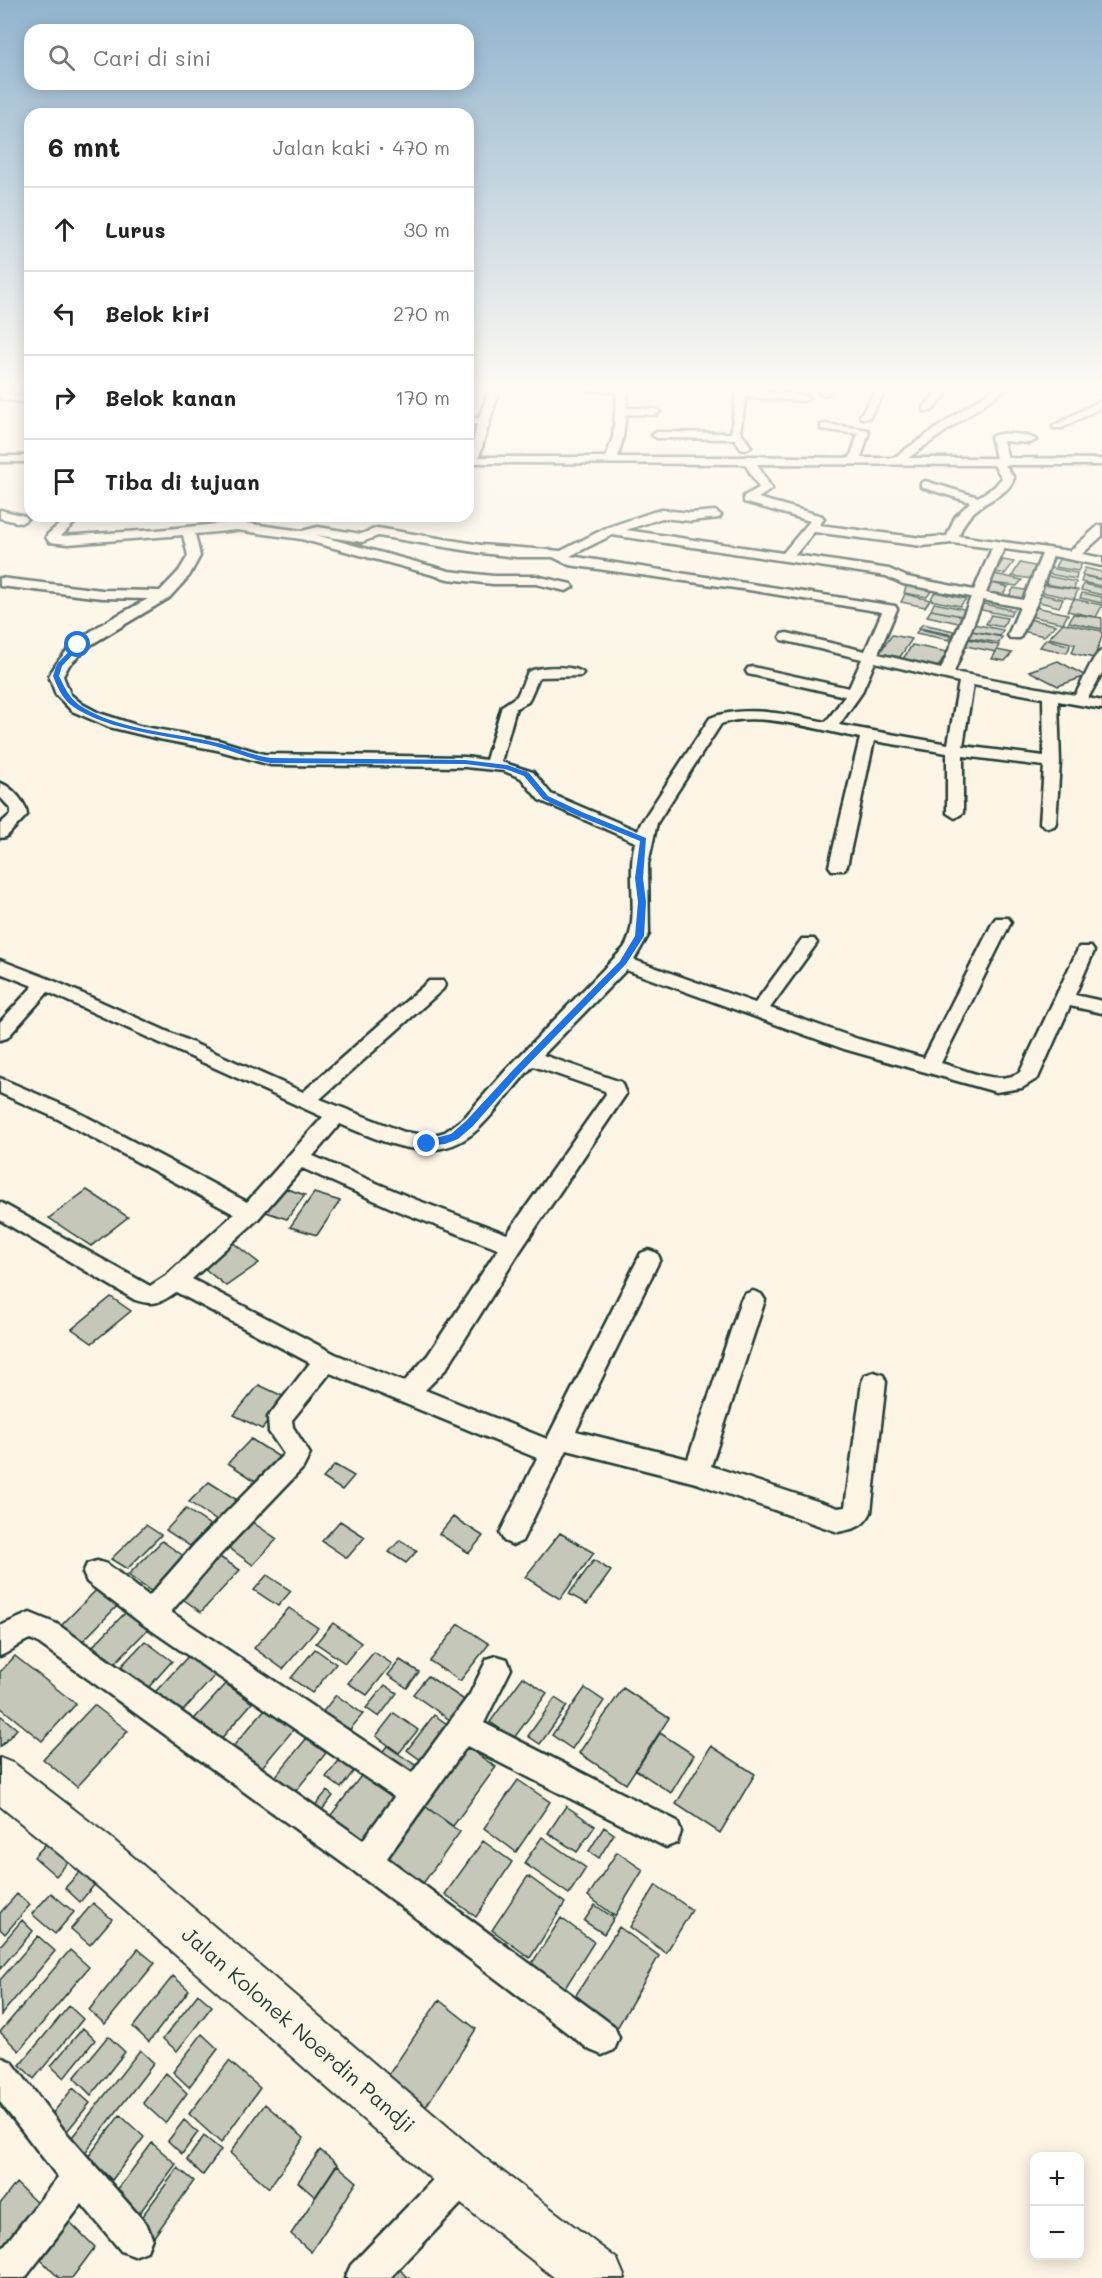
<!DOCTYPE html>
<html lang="id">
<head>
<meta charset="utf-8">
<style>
  body { margin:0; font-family:Mali,sans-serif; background:#f2f2f2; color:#222 }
  .controls { position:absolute; right:18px; bottom:18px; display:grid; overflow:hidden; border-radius:12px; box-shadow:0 3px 15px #0003 }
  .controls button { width:54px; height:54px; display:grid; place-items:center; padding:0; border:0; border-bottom:2px solid #e0e0e0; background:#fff; color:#222; font:30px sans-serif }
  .stop { position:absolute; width:18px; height:18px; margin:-14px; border:4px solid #1a73e8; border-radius:50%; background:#fff }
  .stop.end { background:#1a73e8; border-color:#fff; box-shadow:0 2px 6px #0008 }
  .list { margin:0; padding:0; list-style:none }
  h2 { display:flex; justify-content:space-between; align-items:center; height:78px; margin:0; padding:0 24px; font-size:26px }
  h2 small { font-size:20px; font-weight:400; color:#767676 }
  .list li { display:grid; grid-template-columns:39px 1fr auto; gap:18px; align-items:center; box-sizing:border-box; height:84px; padding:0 24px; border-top:2px solid #e0e0e0 }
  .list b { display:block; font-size:22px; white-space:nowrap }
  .list em { font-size:20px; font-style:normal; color:#767676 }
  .icon { flex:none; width:33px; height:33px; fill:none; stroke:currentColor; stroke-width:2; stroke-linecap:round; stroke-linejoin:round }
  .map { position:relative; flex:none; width:1102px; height:2278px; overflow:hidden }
  .search { position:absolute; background:#fff; box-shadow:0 3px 15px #0003; left:24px; top:24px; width:450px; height:66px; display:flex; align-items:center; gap:15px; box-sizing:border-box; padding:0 21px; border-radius:18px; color:#767676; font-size:22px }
  .panel { position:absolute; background:#fff; box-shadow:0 3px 15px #0003; left:24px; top:108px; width:450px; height:414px; border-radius:18px }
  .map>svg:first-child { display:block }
  .building { fill:#c5c7b9; stroke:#1f3d34; stroke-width:1.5 }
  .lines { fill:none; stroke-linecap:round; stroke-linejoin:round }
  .street-casing { stroke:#1f3d34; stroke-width:5 }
  .secondary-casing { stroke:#1f3d34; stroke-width:4 }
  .street { fill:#fcf5e5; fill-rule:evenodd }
  .secondary { fill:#fcf5e5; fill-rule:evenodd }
  .route { fill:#1a73e8 }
  .labels { text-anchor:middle; stroke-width:5; stroke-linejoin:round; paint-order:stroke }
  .near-street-label { font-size:21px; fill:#1f3d34; stroke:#fcf5e5 }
</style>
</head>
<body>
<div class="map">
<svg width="1102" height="2278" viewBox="0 0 1102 2278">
  <rect width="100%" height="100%" fill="#fcf5e5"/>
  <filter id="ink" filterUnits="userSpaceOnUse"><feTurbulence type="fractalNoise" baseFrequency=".0167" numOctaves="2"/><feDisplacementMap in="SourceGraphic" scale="12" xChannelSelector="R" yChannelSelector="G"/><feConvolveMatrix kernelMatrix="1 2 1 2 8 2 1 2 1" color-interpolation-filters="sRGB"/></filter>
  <g filter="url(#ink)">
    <path class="building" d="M1060,557L1083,561L1078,571L1055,567Z
      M1003,560L1014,562L1005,574L995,572Z
      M1020,563L1039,567L1033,579L1012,576Z
      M1051,568L1077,573L1076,579L1049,574Z
      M1085,568L1102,572V579L1082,575Z
      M994,574L1022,580L1017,586L991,583Z
      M1047,576L1076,582L1074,589L1046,584Z
      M1083,576L1102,580V586L1081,582Z
      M991,583L1008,587L1002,596L986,592Z
      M907,584L932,590L927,597L904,593Z
      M1084,584L1102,588V595L1081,590Z
      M1043,585L1078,590L1074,599L1041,592Z
      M1014,588L1029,591L1024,600L1008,597Z
      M935,592L966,599L960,606L930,600Z
      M1082,593L1102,597V603L1080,598Z
      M905,594L930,600L925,607L901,602Z
      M1039,594L1063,599L1059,607L1035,601Z
      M1074,599L1102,605V606L1096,617L1067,611Z
      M934,603L964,609L962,616L931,610Z
      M979,603L1013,610L1010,616L977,609Z
      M1035,607L1068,614L1063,623L1029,616Z
      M931,610L962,616L958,623L927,616Z
      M1073,614L1102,618V629L1069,622Z
      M991,615L1007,618L1003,627L986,624Z
      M1028,619L1056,625L1044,636L1022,631Z
      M968,623L1003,630L1000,636L966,630Z
      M1063,623L1102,631V637L1094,658L1072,653L1075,644L1049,638Z
      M923,624L954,631L953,635L919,628Z
      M919,629L951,636L949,640L916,633Z
      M966,630L1002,637L999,643L964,637Z
      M892,635L912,639L900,657L879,653Z
      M963,638L999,645L996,652L961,645Z
      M1046,639L1070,646L1067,653L1040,647Z
      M912,645L947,652L938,667L903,659Z
      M997,650L1012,653L1005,661L992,659Z
      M1058,661L1086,676L1058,686L1029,671Z
      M284,1188L305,1195L287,1219L266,1212Z
      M87,1190L128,1217L91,1246L49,1218Z
      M314,1193L340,1201L317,1235L290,1227Z
      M231,1241L259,1263L226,1286L199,1264Z
      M111,1297L131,1311L92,1343L72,1329Z
      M259,1385L287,1398L262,1429L234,1415Z
      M251,1439L284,1460L260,1484L228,1463Z
      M335,1465L354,1476L342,1490L323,1478Z
      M209,1482L237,1500L217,1521L189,1502Z
      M186,1509L210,1525L190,1546L166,1530Z
      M453,1517L483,1536L469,1553L439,1534Z
      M249,1520L277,1539L253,1565L225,1545Z
      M340,1521L365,1537L347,1558L322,1541Z
      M146,1525L161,1535L127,1569L111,1559Z
      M560,1533L594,1553L560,1599L525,1577Z
      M400,1540L417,1551L406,1563L389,1552Z
      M162,1541L188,1559L155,1594L128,1575Z
      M218,1556L240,1570L201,1612L180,1597Z
      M594,1560L611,1571L587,1604L569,1594Z
      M267,1575L291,1591L278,1606L254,1590Z
      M104,1582L125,1598L74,1650L53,1634Z
      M289,1608L318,1628L283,1669L254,1648Z
      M127,1611L149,1628L115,1663L93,1646Z
      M333,1623L361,1643L345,1663L316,1643Z
      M459,1624L489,1644L460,1681L430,1661Z
      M145,1641L172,1661L139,1698L111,1677Z
      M315,1649L336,1664L312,1693L291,1678Z
      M192,1652L219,1671L173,1722L146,1702Z
      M374,1652L392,1664L367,1695L348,1683Z
      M15,1656L76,1704L42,1741L0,1707V1672Z
      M400,1660L419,1672L407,1688L388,1675Z
      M428,1676L472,1705L457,1725L413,1694Z
      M523,1677L547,1693L514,1738L490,1722Z
      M226,1684L252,1703L213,1748L186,1728Z
      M385,1685L397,1693L379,1717L366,1708Z
      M585,1688L604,1701L572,1749L552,1735Z
      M623,1688L669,1718L626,1784L579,1753Z
      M336,1695L363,1714L347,1733L321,1714Z
      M555,1698L567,1706L540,1744L528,1736Z
      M94,1705L128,1731L77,1787L43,1759Z
      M266,1708L294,1729L258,1772L229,1751Z
      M394,1713L418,1730L399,1753L376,1736Z
      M0,1715L17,1729L0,1747Z
      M434,1715L456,1730L429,1766L407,1750Z
      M660,1733L694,1755L671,1793L636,1770Z
      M306,1739L326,1753L295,1792L275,1777Z
      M387,1746L424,1771L412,1788L375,1761Z
      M465,1746L496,1767L453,1826L422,1804Z
      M711,1746L755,1774L720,1833L676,1804Z
      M348,1749L362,1760L341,1788L326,1777Z
      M367,1768L406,1796L366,1849L328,1819Z
      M518,1780L550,1802L516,1852L484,1828Z
      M327,1791L333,1796L318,1815L311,1810Z
      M566,1806L595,1826L577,1852L548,1833Z
      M426,1807L460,1832L422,1885L387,1859Z
      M604,1827L614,1834L599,1858L589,1851Z
      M55,1834L77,1852L56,1876L34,1857Z
      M542,1837L586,1868L569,1894L524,1863Z
      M483,1841L512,1862L476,1917L445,1894Z
      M617,1852L643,1870L615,1916L588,1896Z
      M86,1865L101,1877L80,1902L65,1888Z
      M528,1876L565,1903L530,1958L492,1930Z
      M656,1885L692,1910L666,1953L630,1927Z
      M51,1893L74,1912L55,1934L32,1914Z
      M17,1894L30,1905L5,1934L0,1929V1913Z
      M93,1903L112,1919L90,1945L71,1929Z
      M595,1905L614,1918L604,1934L584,1921Z
      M561,1918L594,1942L560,1996L527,1971Z
      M22,1920L33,1931L0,1969V1946Z
      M619,1927L659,1956L616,2030L574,1998Z
      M38,1936L55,1951L1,2015L0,1980Z
      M138,1949L155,1963L105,2024L89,2010Z
      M70,1950L89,1967L19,2051L0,2032Z
      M173,1976L189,1990L149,2042L133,2027Z
      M198,1994L212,2006L177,2051L163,2039Z
      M439,2000L476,2029L425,2108L387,2077Z
      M69,2006L83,2019L34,2079L20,2065Z
      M83,2028L95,2040L64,2078L51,2066Z
      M202,2034L218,2049L189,2087L173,2072Z
      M108,2036L125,2052L91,2095L74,2078Z
      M140,2050L154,2063L83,2155L69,2141Z
      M229,2061L260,2088L221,2143L189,2114Z
      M166,2073L187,2093L165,2123L143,2103Z
      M73,2088L90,2103L64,2135L48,2119Z
      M265,2104L304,2138L269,2188L230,2153Z
      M120,2115L144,2137L112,2180L88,2157Z
      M184,2120L198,2132L182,2154L168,2141Z
      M204,2136L221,2150L203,2175L187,2160Z
      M152,2143L176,2164L138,2215L115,2193Z
      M320,2150L337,2164L315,2197L298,2182Z
      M337,2165L357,2182L311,2252L291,2234Z
      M178,2168L194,2181L153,2238L137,2223Z
      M16,2183L43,2209L0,2259V2204Z
      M70,2222L95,2247L72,2278H59L41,2260Z
      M390,2261L409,2278H380Z"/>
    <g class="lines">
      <g class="street-casing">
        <path id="street" d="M490,387H500L479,457H606L613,437L617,392L588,390L583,387H628L626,408L655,409L660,412L655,415L626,414L623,437L618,457H743L748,456L850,458L858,434L821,429V425L825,424L868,430L869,432L861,458H893L996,387H1008L908,458H996L991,437C999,431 1027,434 1036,440L1030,443L1003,441L1008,458L1102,459V465H1005L1014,478C1007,501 970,499 959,536L1070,551L1098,526L1102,525V536L1082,554L1102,558V566L1053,556L1036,605L1020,638H1010L1008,635L1020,607L983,600L954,672L1075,695C1082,685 1093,653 1102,651V673L1088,698L1102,701V709L1058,701L1060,762L1056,823L1054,826L1048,828L1040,823L1044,766L963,756V813L955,818L947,813V753L874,741L847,866L844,870H832L829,866L860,738C822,731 757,710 721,724L657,823L648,864L649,934L634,960L755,1003L802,939H814L817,943L770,1008L858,1039L924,1058L993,922L996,918H1008L1011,922L941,1063C964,1069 999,1087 1020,1072L1079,947H1091L1094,951L1075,995L1102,1001V1013L1070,1006L1038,1078L1022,1088L996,1092L844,1049L626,970L543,1055L621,1082L626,1094L520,1251L446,1369L425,1390L547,1439L638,1259L641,1253L649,1250L657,1253L660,1259L576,1431L688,1459L741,1300L745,1294L753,1291L761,1294L765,1300L711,1466L838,1508L845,1507L862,1382L865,1375L874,1372L883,1375L886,1382L871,1512C864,1527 854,1529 838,1532L696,1483L567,1450L522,1541L513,1545L504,1541L500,1533L537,1458L330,1373L292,1420L293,1427L310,1454L303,1468L214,1561L171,1612L412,1773L470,1694L487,1659L497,1656L507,1659L511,1669L484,1723L677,1821L681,1832L677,1843L666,1847L467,1746L387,1858L614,2026L619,2038L614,2050L602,2055L590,2050L355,1872L37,1642L30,1639C19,1643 11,1652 0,1656V1626L30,1613L57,1624L363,1840L394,1797L141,1623L87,1582L83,1573L87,1564L97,1561L107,1564L149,1596L194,1545L284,1454L269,1432L268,1417L310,1363L176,1292C161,1303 153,1306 135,1300L0,1220V1202L150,1286L167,1275L234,1214L58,1119L0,1093V1078L72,1109L247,1202L323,1117L48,992L7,1038L0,1040V1022L33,986L0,973V960L52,980L303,1092L429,981H443L445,985L443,989L320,1099L404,1132L431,1136L445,1132L465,1117L507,1069L624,948C641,921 626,877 635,842L539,800L521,778L504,771L465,767L271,765L217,750L159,739L109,727L72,711L56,695L49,676C69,637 111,619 148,599L102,598L0,586V578L102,590L160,591L179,571L188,556L183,535L68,544L49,542L46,537L48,534L69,516H82L61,536L157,530L237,522L302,531L318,527L361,534L377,528L481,545L561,551L606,528L653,512L662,510L691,513L715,511L721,515L719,518L691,521L662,518L626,530L783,553L810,521L744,502V496L759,488L745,464L468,463L477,424H468V418H479ZM757,464L994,465L1002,478L994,487L978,497L925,481L921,483V487L970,502L955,517L947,536L922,538L819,525L824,519L822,516L758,498L772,489ZM237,530L301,539L448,579L493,584H536L566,591L573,587L571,584L536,576H493L449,571L316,535L362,542L378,536L481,553L517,557H553L569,565L749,590L882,612L865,651L787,633L782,634L780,637L782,640L862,659L849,688L753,667L748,668L746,671L748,674L845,696L826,722C788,715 746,704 710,718L641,823L638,831L551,794L533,772L501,762L516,708L528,702L539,677L581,676L583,673C575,665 538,666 528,672L517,696L502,706L486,760L465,757L264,754L218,740L139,726L99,713L82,704L70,694L63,676L69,665L92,644L169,598L189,576L200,556L195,534ZM814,532L922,546L952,543L992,548L974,590L907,577L889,569L795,555ZM612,535L886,576L903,584L971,597L941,669L878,654L897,609L895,606L570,556ZM1004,549L1042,554L1023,600L986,593ZM875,662L959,682L948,744L839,725L861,694ZM973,685L1043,698L1044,756L963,746ZM533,1066L605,1091L606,1094L507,1234L414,1199L313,1156L340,1124C386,1143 436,1168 478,1129C498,1110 514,1086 533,1066ZM302,1168L398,1211L498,1249L428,1355L404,1382L335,1354L192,1279L258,1219Z
          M737,387H747V391L804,395L809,398L804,401L746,397L740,431L751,447L745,450L741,449L735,439L657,438L652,435L657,432L731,433Z
          M821,387H831L827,394L823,395L818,392Z
          M878,387H888L869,418H861L860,416Z
          M941,387H952L932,411H924V407Z
          M0,393L30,397V403L0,399Z
          M1102,400V407L1062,428H1054L1053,426Z
          M0,456H30V462H0Z
          M0,510L25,516L27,519L21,523L0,518Z
          M0,783C11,786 27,803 27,815L6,837L0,838V824L11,814V809L0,797Z
          M0,2057L12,2062L63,2129L147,2225L152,2238L147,2251L134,2256L121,2251L82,2204L25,2278H0V2251L58,2177L0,2102Z
          M464,2156L477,2161L482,2174L477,2187L390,2278H345L351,2265L451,2161Z"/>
      </g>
      <g class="secondary-casing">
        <path id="secondary" d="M0,1758L15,1764L111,1838L482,2156L617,2259L625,2278H555L446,2192L79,1870L0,1806Z"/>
      </g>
      <use href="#street" class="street"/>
      <use href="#secondary" class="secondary"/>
    </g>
  </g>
  <linearGradient id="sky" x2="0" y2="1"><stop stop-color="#91b4ce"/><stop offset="0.55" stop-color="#fefaf3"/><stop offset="1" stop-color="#fefaf3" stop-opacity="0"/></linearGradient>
  <rect width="1102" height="706" fill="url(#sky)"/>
  <path class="route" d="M76,644L82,645L62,666L59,676C66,690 70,700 84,708C125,732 177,732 222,744C239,749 253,756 271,758L465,760L507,765L529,773L548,796L582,812L646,838L643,878L646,902L644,936L626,964L518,1075L473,1126L458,1139L445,1144L424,1146V1141L451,1134L466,1121L512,1071L620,961L635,936L638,902L635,878L640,841L576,815L543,799L524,776L505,769L465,764L271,763C252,760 236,752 218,747C173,735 122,734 80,711C65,703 59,692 53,676L57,664Z"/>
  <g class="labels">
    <g class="near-street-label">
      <text transform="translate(298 2030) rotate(41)" y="7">Jalan Kolonek Noerdin Pandji</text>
    </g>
  </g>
</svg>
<div class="controls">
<button>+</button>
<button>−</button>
</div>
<div class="stop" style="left:78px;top:645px"></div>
<div class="stop end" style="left:427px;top:1144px"></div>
<div class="search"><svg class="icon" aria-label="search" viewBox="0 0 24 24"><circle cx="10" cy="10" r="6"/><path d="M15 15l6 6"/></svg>Cari di sini</div>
<section class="panel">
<h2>6 mnt<small>Jalan kaki · 470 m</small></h2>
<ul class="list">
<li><svg class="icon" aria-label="ahead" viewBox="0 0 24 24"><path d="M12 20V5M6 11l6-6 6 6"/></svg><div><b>Lurus</b></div><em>30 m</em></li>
<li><svg class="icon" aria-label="left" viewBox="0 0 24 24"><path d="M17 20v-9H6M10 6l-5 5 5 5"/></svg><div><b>Belok kiri</b></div><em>270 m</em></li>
<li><svg class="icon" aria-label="right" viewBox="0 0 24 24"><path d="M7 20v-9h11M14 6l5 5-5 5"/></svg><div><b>Belok kanan</b></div><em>170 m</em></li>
<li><svg class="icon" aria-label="arrive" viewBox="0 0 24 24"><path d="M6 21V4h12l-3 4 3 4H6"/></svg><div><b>Tiba di tujuan</b></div></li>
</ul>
</section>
</div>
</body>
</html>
